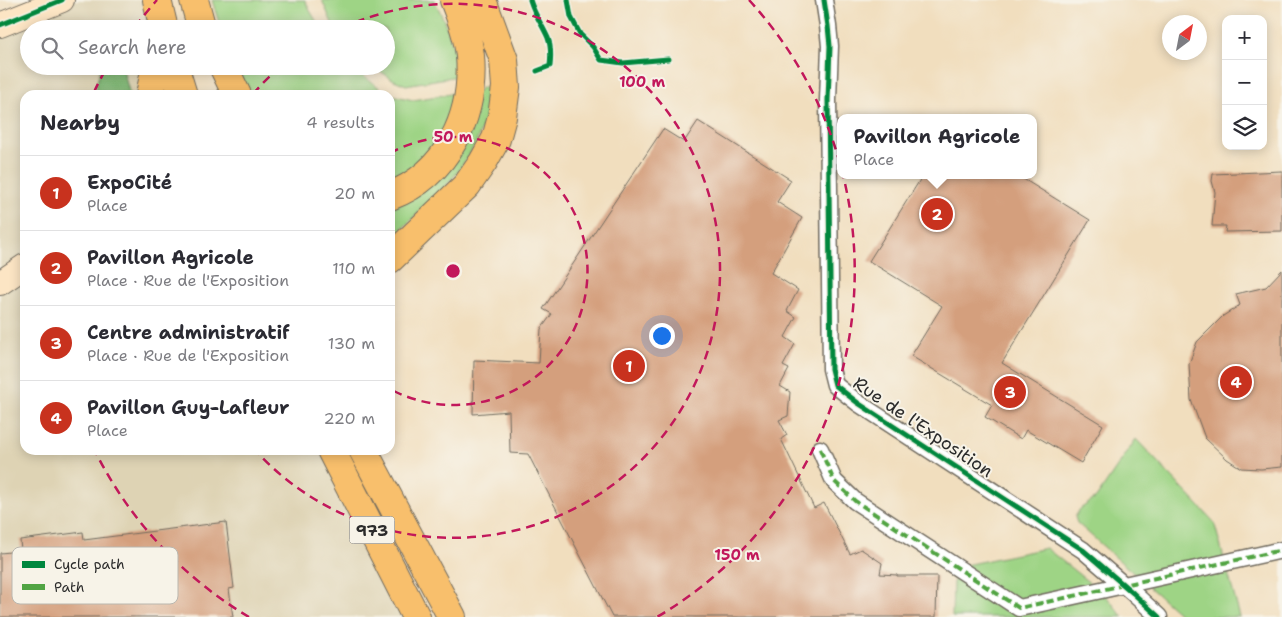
<!DOCTYPE html>
<html lang="en">
<head>
<meta charset="utf-8">
<style>
  body { margin:0; font-family:"Shantell Sans",sans-serif; background:#f7f7f7; color:#2b2b33 }
  .controls { position:absolute; right:15px; top:15px; display:grid; overflow:hidden; border-radius:10px; box-shadow:0 2px 12px #0003 }
  .controls button { width:45px; height:45px; display:grid; place-items:center; padding:0; border:0; border-bottom:1px solid #e1e1e2; background:#fff; color:#2b2b33; font:25px sans-serif }
  .compass { position:absolute; left:1162px; top:15px; width:45px; height:45px; border-radius:50%; background:#fff; box-shadow:0 2px 12px #0003; rotate:32deg }
  .you { position:absolute; left:661px; top:335px; width:18px; height:18px; margin:-12px; border:4px solid #fff; border-radius:50%; background:#1a73e8; box-shadow:0 0 0 8px #1a73e833 }
  .badge { display:grid; place-items:center; width:32px; height:32px; border-radius:50%; background:#c8321e; color:#fff; font-size:16px; font-weight:700 }
  .pin { position:absolute; translate:-50% -50%; border:2px solid #fff; box-shadow:0 1px 5px #0006 }
  .popup { position:absolute; left:837px; top:114px; width:200px; height:65px; box-sizing:border-box; display:grid; place-content:center; border-radius:10px; background:#fff; filter:drop-shadow(0 1px 4px #0005); font-size:16px; white-space:nowrap; color:#7c7c81 }
  .popup b { font-size:19px; color:#2b2b33 }
  .popup::after { content:''; position:absolute; left:50%; top:100%; margin-left:-10px; border:10px solid transparent; border-top-color:#fff }
  .list { margin:0; padding:0; list-style:none }
  h2 { display:flex; justify-content:space-between; align-items:center; height:65px; margin:0; padding:0 20px; font-size:21px }
  h2 small { font-size:16px; font-weight:400; color:#7c7c81 }
  .list li { display:grid; grid-template-columns:32px 1fr auto; gap:15px; align-items:center; box-sizing:border-box; height:75px; padding:0 20px; border-top:1px solid #e1e1e2 }
  .list b { display:block; font-size:19px; white-space:nowrap }
  .list p { margin:0; font-size:16px; white-space:nowrap; color:#7c7c81 }
  .list em { font-size:16px; font-style:normal; color:#7c7c81 }
  .icon { flex:none; width:28px; height:28px; fill:none; stroke:currentColor; stroke-width:2; stroke-linecap:round; stroke-linejoin:round }
  .map { position:relative; flex:none; width:1282px; height:617px; overflow:hidden }
  .search { position:absolute; background:#fff; box-shadow:0 2px 12px #0003; left:20px; top:20px; width:375px; height:55px; display:flex; align-items:center; gap:12px; box-sizing:border-box; padding:0 18px; border-radius:28px; color:#7c7c81; font-size:19px }
  .panel { position:absolute; background:#fff; box-shadow:0 2px 12px #0003; left:20px; top:90px; width:375px; height:365px; border-radius:15px }
  .map>svg:first-child { display:block }
  .built { fill:#ded3b4 }
  .green { fill:#9ed485; stroke:#648058 }
  .forest { fill:#7eb672; stroke:#54704e }
  .building { fill:#d49f7d }
  .lines { fill:none; stroke-linecap:round; stroke-linejoin:round }
  .street-casing { stroke:#706a5e; stroke-width:19 }
  .secondary-casing { stroke:#706a5e; stroke-width:26 }
  .highway-casing { stroke:#706a5e; stroke-width:30 }
  .street { stroke:#fff; stroke-width:16 }
  .secondary { stroke:#fce5c4; stroke-width:24 }
  .highway { stroke:#f8bf6c; stroke-width:28 }
  .quiet { stroke:#51a443; stroke-width:4; stroke-dasharray:8 4; stroke-linecap:butt }
  .cycleway-casing { stroke:#f7f3e8; stroke-width:8 }
  .cycleway { stroke:#00873e; stroke-width:5 }
  .ring { fill:none; stroke:#c2185b; stroke-width:2.5; stroke-dasharray:9 6 }
  .labels { text-anchor:middle; stroke-width:4; stroke-linejoin:round; paint-order:stroke }
  .shield { fill:#f7f3e8; stroke:#686764; stroke-width:1 }
  .shield-label { font-size:16px; font-weight:bold; fill:#2b2b2b }
  .street-label { font-size:18px; fill:#2b2b2b; stroke:#f7f3e8 }
  .key { fill:#f7f3e8; stroke:#bab7af; stroke-width:1 }
  .key-label { font-size:14px; fill:#2b2b2b }
  .centre { fill:#c2185b; stroke:#f7f3e8; stroke-width:2.5 }
  .ring-label { font-size:15px; text-anchor:middle; font-weight:bold; fill:#c2185b; stroke:#f7f3e8; stroke-width:4; stroke-linejoin:round; paint-order:stroke }
</style>
</head>
<body>
<div class="map">
<svg width="1282" height="617" viewBox="0 0 1282 617">
  <rect width="100%" height="100%" fill="#f7f3e8"/>
  <filter id="ink" filterUnits="userSpaceOnUse"><feTurbulence type="fractalNoise" baseFrequency=".02" numOctaves="2"/><feDisplacementMap in="SourceGraphic" scale="10" xChannelSelector="R" yChannelSelector="G"/><feConvolveMatrix kernelMatrix="1 2 1 2 8 2 1 2 1" color-interpolation-filters="sRGB"/></filter>
  <filter id="wash" filterUnits="userSpaceOnUse"><feTurbulence type="fractalNoise" baseFrequency=".0096" numOctaves="4" result="noise"/><feDisplacementMap in="SourceGraphic" scale="20" xChannelSelector="R" yChannelSelector="G"/><feGaussianBlur stdDeviation="1.12" result="paint"/><feColorMatrix in="noise" values="0 0 0 0 0 0 0 0 0 0 0 0 0 0 0 0 0 1.4 0 .05"/><feComposite in="paint" operator="in"/></filter>
  <g filter="url(#wash)">
    <rect width="100%" height="100%" fill="#f1debe"/>
    <path class="built" d="M62,0H155L156,29H29V66H156L150,95H25V450H331L416,617H0V25Z"/>
    <path class="green" d="M212,0H305L309,9L321,29H221Z
      M322,0H434C447,23 455,49 458,76L406,85L394,80L372,66H386V29H337L332,23Z
      M234,66H351L356,71L388,94L413,100L456,93C454,102 453,111 450,120C442,143 414,172 390,179V95H247Z
      M490,87C485,160 439,193 390,240V206L481,88Z
      M1136,439L1214,522L1240,617H1183L1077,523L1075,517L1080,509L1096,498Z
      M1046,548L1106,596L1123,617H952L953,582L965,565Z"/>
    <path class="forest" d="M101,66H122L130,95H94Z"/>
    <g id="blocks">
      <path class="building" d="M698,121L791,180L777,202L802,218L771,273L798,290L787,311L796,317L785,337L795,344L783,366L789,369L780,386L790,392L788,416L779,420L787,435L781,439L814,508L824,503L850,554L861,549L882,563L880,574L897,575V576H937L936,617H612L528,454L510,453L509,411L473,414L474,360L539,363L541,329L552,314L543,309L663,129L684,142Z
        M1282,171V231L1225,232L1226,226H1212L1215,192L1212,181L1213,174Z
        M923,175H1017L1090,220L1002,363L1103,425L1081,463L1026,430L1021,439L985,417L992,405L911,356L942,306L869,261Z
        M1282,270V467L1261,469L1241,468L1227,459L1205,438L1191,400L1189,364L1197,342L1223,316L1240,305L1236,294L1266,287Z
        M226,522L234,588L229,589L233,617H0V553L21,551L20,540L83,532L84,540Z"/>
    </g>
  </g>
  <g filter="url(#ink)">
    <use href="#blocks" fill-opacity="0" stroke="#706a5e" stroke-width="1"/>
    <g class="lines">
      <g class="street-casing">
        <path id="street" d="M824,0L828,26L830,46L828,100L831,369L835,385L858,403L1083,550L1133,593L1159,617
          M820,449L834,481L855,501L1019,608L1124,585L1282,550"/>
      </g>
      <g class="secondary-casing">
        <path id="secondary" d="M0,25L62,0
          M0,283L25,266"/>
      </g>
      <g class="highway-casing">
        <path id="highway" d="M157,0L164,29
          M194,0L202,29
          M174,66L183,95
          M223,66L237,95
          M150,95L156,66
          M390,196C448,174 475,115 470,56C468,36 461,18 454,0
          M390,259L467,185L483,162L496,139L502,117L506,87L504,60L482,0
          M331,450L416,617
          M363,450L452,617"/>
      </g>
      <use href="#street" class="street"/>
      <use href="#secondary" class="secondary"/>
      <use href="#highway" class="highway"/>
      <path class="quiet" d="M820,449L834,481L855,501L1019,608L1124,585L1282,550"/>
      <g class="cycleway-casing">
        <path id="cycleway" d="M530,0C535,16 542,24 548,38C551,46 551,57 550,66L537,71
          M568,0L571,17L580,34L593,47L601,60L623,63L668,59
          M824,0L828,26L830,46L828,100L831,369L835,385L858,403L1083,550L1133,593L1159,617
          M0,25L62,0"/>
      </g>
      <use href="#cycleway" class="cycleway"/>
    </g>
  </g>
  <g class="ring">
    <path d="M390 153A134 134 0 1 1 390 389"/>
    <path d="M253 94A267 267 0 0 1 281 66M342 28A267 267 0 1 1 256 451"/>
    <path d="M249 617A401 401 0 0 1 96 453M94 92A401 401 0 0 1 107 67M135 27A401 401 0 0 1 157 0M749 0A401 401 0 0 1 657 617"/>
  </g>
  <g class="labels">
    <rect class="shield" x="349.5" y="516.5" width="45" height="27" rx="4"/>
    <g class="shield-label">
      <text x="372" y="536">973</text>
    </g>
    <g class="street-label">
      <text transform="translate(923 427) rotate(34)" y="6">Rue de l'Exposition</text>
    </g>
  </g>
  <rect x="12" y="547" width="166" height="57" rx="8" class="key"/>
  <rect x="22" y="561" width="23" height="7" fill="#00873e"/>
  <rect x="22" y="584" width="23" height="6" fill="#51a443"/>
  <g class="key-label">
    <text x="54" y="569">Cycle path</text>
    <text x="54" y="592">Path</text>
  </g>
  <circle cx="453" cy="271" r="8" class="centre"/>
  <g class="ring-label">
    <text x="642" y="87">100 m</text>
    <text x="453" y="142">50 m</text>
    <text x="737" y="560">150 m</text>
  </g>
</svg>
<div class="controls">
<button>+</button>
<button>−</button>
<button><svg class="icon" aria-label="layers" viewBox="0 0 24 24"><path d="M12 4l9 5-9 5-9-5zM3 14l9 5 9-5"/></svg></button>
</div>
<svg class="compass" viewBox="-18 -18 36 36"><path d="M0-13l5 13h-10z" fill="#e53935"/><path d="M0 13l5-13h-10z" fill="#7c7c81"/></svg>
<div class="you"></div>
<div class="pin badge" style="left:629px;top:366px">1</div>
<div class="pin badge" style="left:937px;top:214px">2</div>
<div class="popup"><b>Pavillon Agricole</b>Place</div>
<div class="pin badge" style="left:1010px;top:392px">3</div>
<div class="pin badge" style="left:1236px;top:382px">4</div>
<div class="search"><svg class="icon" aria-label="search" viewBox="0 0 24 24"><circle cx="10" cy="10" r="6"/><path d="M15 15l6 6"/></svg>Search here</div>
<section class="panel">
<h2>Nearby<small>4 results</small></h2>
<ul class="list">
<li><span class="badge">1</span><div><b>ExpoCité</b><p>Place</p></div><em>20 m</em></li>
<li><span class="badge">2</span><div><b>Pavillon Agricole</b><p>Place · Rue de l'Exposition</p></div><em>110 m</em></li>
<li><span class="badge">3</span><div><b>Centre administratif</b><p>Place · Rue de l'Exposition</p></div><em>130 m</em></li>
<li><span class="badge">4</span><div><b>Pavillon Guy-Lafleur</b><p>Place</p></div><em>220 m</em></li>
</ul>
</section>
</div>
</body>
</html>
